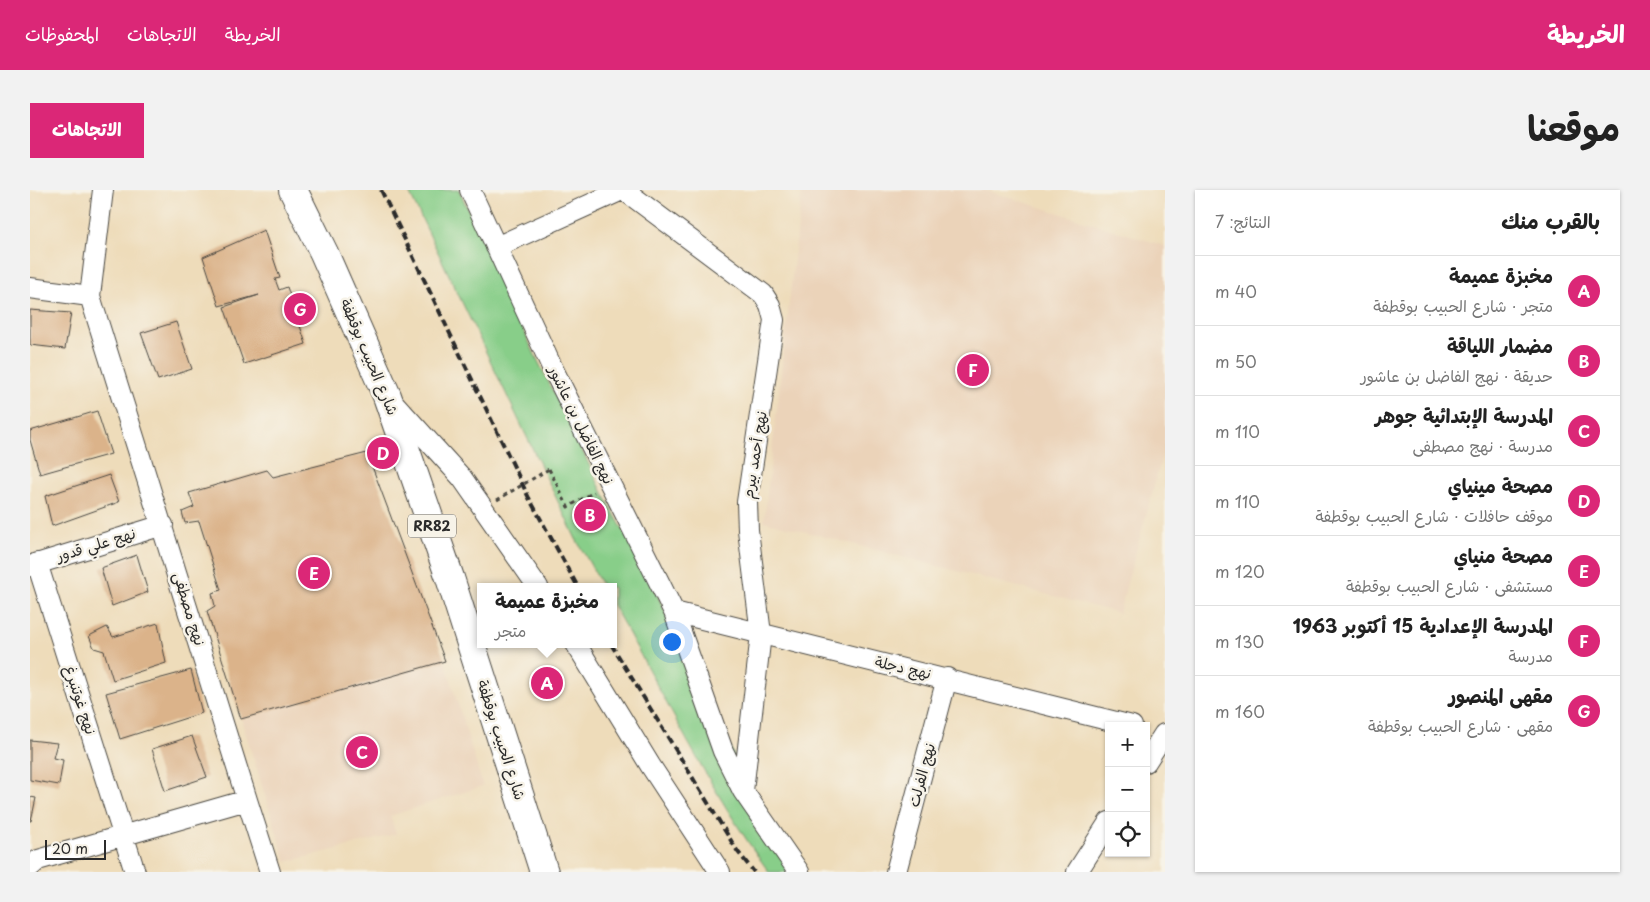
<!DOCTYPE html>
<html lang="ar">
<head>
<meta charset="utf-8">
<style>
  body { margin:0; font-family:"Playpen Sans","Playpen Sans Arabic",sans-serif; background:#f2f2f2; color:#222; direction:rtl }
  .controls { position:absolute; right:15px; bottom:15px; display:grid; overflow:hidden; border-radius:0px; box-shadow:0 1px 4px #0004 }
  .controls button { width:45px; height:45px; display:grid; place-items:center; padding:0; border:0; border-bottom:1px solid #e0e0e0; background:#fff; color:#222; font:25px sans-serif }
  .scale { position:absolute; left:15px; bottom:12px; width:61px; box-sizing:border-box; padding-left:5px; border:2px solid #2b2b2b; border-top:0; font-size:14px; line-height:18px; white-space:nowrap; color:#2b2b2b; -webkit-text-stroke:4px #f7f3e8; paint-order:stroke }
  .you { position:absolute; left:641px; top:451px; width:18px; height:18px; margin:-12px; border:4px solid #fff; border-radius:50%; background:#1a73e8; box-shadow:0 0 0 8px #1a73e833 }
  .badge { display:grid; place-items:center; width:32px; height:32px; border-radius:50%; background:#db2777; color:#fff; font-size:16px; font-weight:700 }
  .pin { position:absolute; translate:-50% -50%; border:2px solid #fff; box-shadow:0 1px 5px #0006 }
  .popup { position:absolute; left:447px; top:393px; width:140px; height:65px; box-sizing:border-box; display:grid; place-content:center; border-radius:0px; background:#fff; filter:drop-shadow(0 1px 4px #0005); font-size:16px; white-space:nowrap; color:#767676 }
  .popup b { font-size:19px; color:#222 }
  .popup::after { content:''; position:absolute; left:50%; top:100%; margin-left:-10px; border:10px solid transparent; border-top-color:#fff }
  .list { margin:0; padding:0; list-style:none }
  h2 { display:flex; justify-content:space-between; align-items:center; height:65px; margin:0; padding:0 20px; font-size:21px }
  h2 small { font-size:16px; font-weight:400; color:#767676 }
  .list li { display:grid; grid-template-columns:32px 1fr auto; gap:15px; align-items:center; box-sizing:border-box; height:70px; padding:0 20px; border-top:1px solid #e0e0e0 }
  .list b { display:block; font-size:19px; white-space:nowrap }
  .list p { margin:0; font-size:16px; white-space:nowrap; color:#767676 }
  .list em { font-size:16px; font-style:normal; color:#767676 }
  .icon { flex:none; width:28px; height:28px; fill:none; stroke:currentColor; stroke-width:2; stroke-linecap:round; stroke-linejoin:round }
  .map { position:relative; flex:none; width:1135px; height:682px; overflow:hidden; direction:ltr; border-radius:0px }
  header { display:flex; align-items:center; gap:30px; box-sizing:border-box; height:70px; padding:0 25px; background:#db2777; color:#fff }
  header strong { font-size:24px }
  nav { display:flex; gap:28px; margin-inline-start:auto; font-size:18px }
  .intro { display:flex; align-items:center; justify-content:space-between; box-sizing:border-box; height:120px; padding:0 30px }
  h1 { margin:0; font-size:35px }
  .button { padding:12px 22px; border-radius:0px; background:#db2777; color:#fff; font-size:18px; font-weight:700 }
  main { display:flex; gap:30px; padding:0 30px }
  aside { flex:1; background:#fff; border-radius:0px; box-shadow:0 1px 4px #0004 }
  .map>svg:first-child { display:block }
  .built { fill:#ebd3b9 }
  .green { fill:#88ce89; stroke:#5a7c5a }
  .building { fill:#dbb38a }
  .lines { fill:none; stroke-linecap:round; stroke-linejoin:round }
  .minor-casing { stroke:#484640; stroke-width:22 }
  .primary-casing { stroke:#484640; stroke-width:30 }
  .path { stroke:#484640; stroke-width:3; stroke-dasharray:4 4; stroke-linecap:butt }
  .minor { stroke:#fff; stroke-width:20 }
  .primary { stroke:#fff; stroke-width:28 }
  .rail { stroke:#2b2b2b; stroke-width:4; stroke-dasharray:8 4; stroke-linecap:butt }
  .path-bridge { stroke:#484640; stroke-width:3; stroke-dasharray:4 4; stroke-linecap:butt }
  .labels { text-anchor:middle; stroke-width:5; stroke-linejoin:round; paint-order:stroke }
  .shield { fill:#f7f3e8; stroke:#686764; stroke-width:1 }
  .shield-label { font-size:14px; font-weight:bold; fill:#2b2b2b }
  .street-label { font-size:15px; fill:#2b2b2b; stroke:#f7f3e8 }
</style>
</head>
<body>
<header>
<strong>الخريطة</strong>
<nav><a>الخريطة</a><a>الاتجاهات</a><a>المحفوظات</a></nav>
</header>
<div class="intro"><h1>موقعنا</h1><a class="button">الاتجاهات</a></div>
<main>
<aside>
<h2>بالقرب منك<small>النتائج: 7</small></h2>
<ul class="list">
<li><span class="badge">A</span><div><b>مخبزة عميمة</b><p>متجر · شارع الحبيب بوقطفة</p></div><em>40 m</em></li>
<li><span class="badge">B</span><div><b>مضمار اللياقة</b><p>حديقة · نهج الفاضل بن عاشور</p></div><em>50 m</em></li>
<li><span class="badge">C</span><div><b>المدرسة الإبتدائية جوهر</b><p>مدرسة · نهج مصطفى</p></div><em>110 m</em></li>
<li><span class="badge">D</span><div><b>مصحة مينياي</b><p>موقف حافلات · شارع الحبيب بوقطفة</p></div><em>110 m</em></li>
<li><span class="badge">E</span><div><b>مصحة منياي</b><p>مستشفى · شارع الحبيب بوقطفة</p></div><em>120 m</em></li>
<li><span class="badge">F</span><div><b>المدرسة الإعدادية 15 أكتوبر 1963</b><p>مدرسة</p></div><em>130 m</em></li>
<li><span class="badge">G</span><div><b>مقهى المنصور</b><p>مقهى · شارع الحبيب بوقطفة</p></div><em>160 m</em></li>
</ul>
</aside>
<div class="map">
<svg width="1135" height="682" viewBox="0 0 1135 682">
  <rect width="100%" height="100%" fill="#f7f3e8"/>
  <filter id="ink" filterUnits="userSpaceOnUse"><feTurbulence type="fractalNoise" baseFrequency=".02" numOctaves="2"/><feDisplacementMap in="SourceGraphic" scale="10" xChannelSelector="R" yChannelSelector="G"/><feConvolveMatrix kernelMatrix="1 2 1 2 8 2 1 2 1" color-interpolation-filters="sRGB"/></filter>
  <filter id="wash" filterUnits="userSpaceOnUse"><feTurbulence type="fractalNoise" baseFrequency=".0096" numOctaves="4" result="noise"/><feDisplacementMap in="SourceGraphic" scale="20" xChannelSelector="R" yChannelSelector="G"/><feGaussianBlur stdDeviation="1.12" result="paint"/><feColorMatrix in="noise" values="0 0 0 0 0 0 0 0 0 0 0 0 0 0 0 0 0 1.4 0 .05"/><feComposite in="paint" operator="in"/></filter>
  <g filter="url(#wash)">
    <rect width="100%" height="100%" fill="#eedcba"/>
    <path class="built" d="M772,0H955L1135,56V256L1089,423L734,331Z
      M415,471L453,596L360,626L366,644L256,672L211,529Z"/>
    <path class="green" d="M378,0H429L504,163L572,301L619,388L760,682H739C678,598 634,505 583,415V397H573L546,349Z"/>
    <g id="blocks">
      <path class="building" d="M234,40L250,88L245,89L249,100L257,97L276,154L214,174L194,117L229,105L189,116L173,67Z
        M0,120L41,123L35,159L0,155Z
        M146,132L162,179L128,190L111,143Z
        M67,221L81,264L10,284L0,250V241Z
        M337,263L415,471L211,529L177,421L185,416L182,403L191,400L169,331L155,333L152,322L164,317L159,303L237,280L243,287Z
        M79,285L89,312L22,336L15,306Z
        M107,365L118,402L82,416L71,378Z
        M128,433L136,473L83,490L74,461L64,458L59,446L77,437L83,447Z
        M161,480L172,523L90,549L76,503Z
        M162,546L177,587L135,601L122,559Z
        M0,550L27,553L23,568L33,570L29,595L0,590Z
        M0,607L6,608L1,631H0Z"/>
    </g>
  </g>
  <g filter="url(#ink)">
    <use href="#blocks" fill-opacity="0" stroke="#484640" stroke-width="1"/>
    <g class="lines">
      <g class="minor-casing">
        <path id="minor" d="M440,0L521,175L644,422L693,561L713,601L769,682
          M594,0L733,104L740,115L744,130L717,312L718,340L731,444L713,601
          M466,57L592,0
          M0,98L60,106L217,610L8,670L0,677
          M60,106L73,0
          M362,211L432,288L508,397
          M7,373L105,682
          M0,376L133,335
          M644,422L1102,536
          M546,454L620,575L690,682
          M1116,572L1134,544
          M217,610L240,682
          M866,682L917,488
          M1047,682L1079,632"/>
      </g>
      <g class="primary-casing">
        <path id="primary" d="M263,0L294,63L357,206L420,388L514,682"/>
      </g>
      <path class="path" d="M519,279L538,317L564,302"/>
      <use href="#minor" class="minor"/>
      <use href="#primary" class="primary"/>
      <path class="rail" d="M351,0L499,308L548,397
        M581,454L708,662L724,682"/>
      <path class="path-bridge" d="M467,310L519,279"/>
    </g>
  </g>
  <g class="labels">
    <rect class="shield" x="378" y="324.5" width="48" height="23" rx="4"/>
    <g class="shield-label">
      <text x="402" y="341">RR82</text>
    </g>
    <g class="street-label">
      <text transform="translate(339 167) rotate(67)" y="5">شارع الحبيب بوقطفة</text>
      <text transform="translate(551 235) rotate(64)" y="5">نهج الفاضل بن عاشور</text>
      <text transform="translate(725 265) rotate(-81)" y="5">نهج أحمد بيرم</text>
      <text transform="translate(66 355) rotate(-17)" y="5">نهج علي قدور</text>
      <text transform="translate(159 419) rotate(73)" y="5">نهج مصطفى</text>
      <text transform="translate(873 478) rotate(13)" y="5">نهج دجلة</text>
      <text transform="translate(50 510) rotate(72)" y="5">نهج غوتنبرغ</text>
      <text transform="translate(471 550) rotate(72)" y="5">شارع الحبيب بوقطفة</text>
      <text transform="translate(892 585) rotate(-75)" y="5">نهج الفرلت</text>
    </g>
  </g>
</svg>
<div class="controls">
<button>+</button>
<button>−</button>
<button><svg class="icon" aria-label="locate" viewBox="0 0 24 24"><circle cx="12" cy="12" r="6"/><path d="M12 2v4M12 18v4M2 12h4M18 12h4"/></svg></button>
</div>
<div class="scale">20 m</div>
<div class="you"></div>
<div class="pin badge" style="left:517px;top:493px">A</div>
<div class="popup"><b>مخبزة عميمة</b>متجر</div>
<div class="pin badge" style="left:560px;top:325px">B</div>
<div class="pin badge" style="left:332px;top:562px">C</div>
<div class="pin badge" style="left:353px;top:263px">D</div>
<div class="pin badge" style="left:284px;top:383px">E</div>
<div class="pin badge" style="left:943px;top:180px">F</div>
<div class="pin badge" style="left:270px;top:119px">G</div>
</div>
</main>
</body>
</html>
